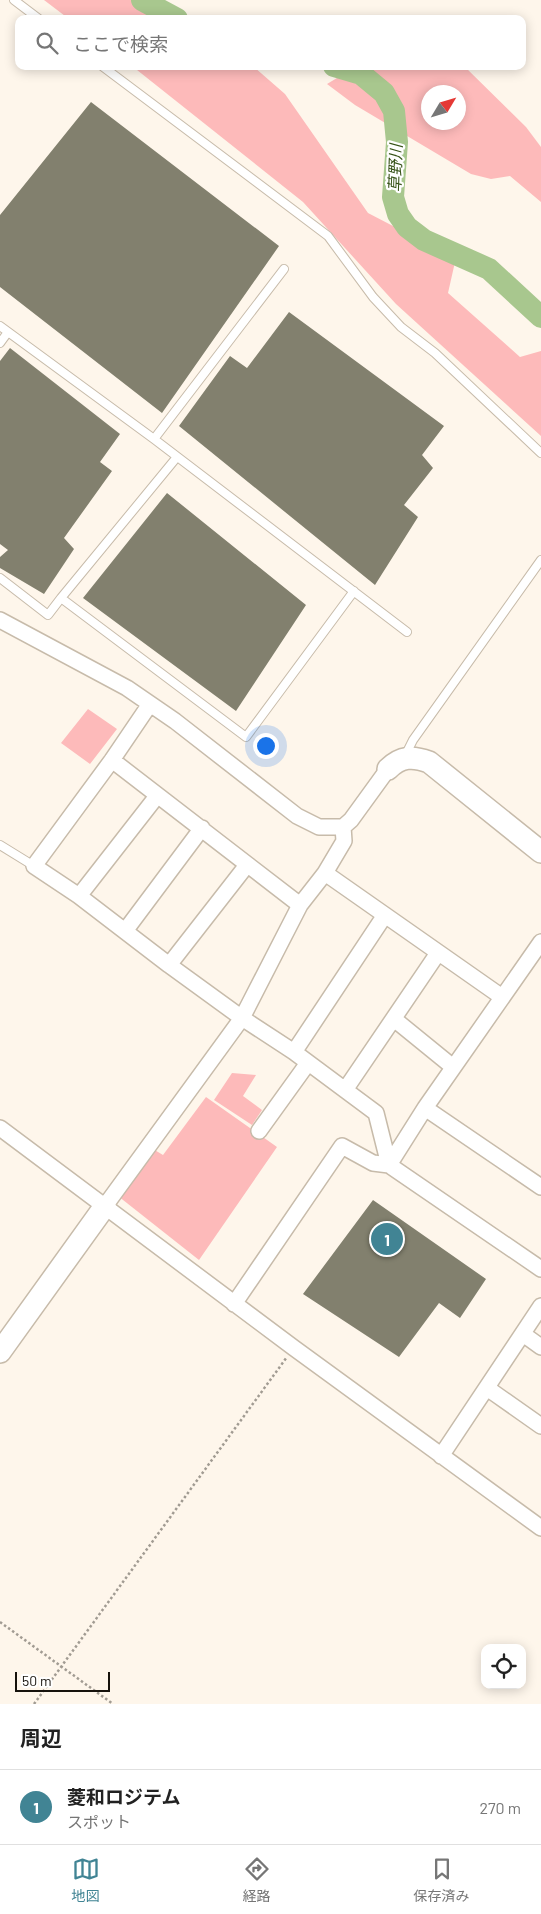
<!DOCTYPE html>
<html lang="ja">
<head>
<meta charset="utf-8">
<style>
  body { margin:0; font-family:Barlow,"Noto Sans JP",sans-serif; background:#f2f2f2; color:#222 }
  .controls { position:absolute; right:15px; bottom:15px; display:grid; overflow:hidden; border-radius:10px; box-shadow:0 2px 12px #0003 }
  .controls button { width:45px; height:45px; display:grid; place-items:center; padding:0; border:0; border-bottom:1px solid #e0e0e0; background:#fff; color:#222; font:25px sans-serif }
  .compass { position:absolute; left:421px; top:85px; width:45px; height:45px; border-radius:50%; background:#fff; box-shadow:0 2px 12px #0003; rotate:52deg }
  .scale { position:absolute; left:15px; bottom:12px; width:95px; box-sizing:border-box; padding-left:5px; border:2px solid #16120c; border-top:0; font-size:14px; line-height:18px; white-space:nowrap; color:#16120c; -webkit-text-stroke:4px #fff; paint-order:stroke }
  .you { position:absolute; left:265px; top:745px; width:18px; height:18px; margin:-12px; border:4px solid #fff; border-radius:50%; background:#1a73e8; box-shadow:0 0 0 8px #1a73e833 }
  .badge { display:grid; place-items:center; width:32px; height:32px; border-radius:50%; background:#418494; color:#fff; font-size:16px; font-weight:700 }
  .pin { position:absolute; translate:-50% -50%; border:2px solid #fff; box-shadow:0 1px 5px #0006 }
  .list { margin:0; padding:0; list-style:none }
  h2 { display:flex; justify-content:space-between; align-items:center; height:65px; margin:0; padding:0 20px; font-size:21px }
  h2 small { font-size:16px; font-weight:400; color:#767676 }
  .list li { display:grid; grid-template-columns:32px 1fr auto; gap:15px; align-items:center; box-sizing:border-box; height:75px; padding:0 20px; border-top:1px solid #e0e0e0 }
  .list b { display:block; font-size:19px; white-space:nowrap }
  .list p { margin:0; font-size:16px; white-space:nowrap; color:#767676 }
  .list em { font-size:16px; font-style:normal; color:#767676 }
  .icon { flex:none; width:28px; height:28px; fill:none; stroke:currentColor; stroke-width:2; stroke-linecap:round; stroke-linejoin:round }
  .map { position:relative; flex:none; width:541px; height:1704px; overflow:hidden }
  .search { position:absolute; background:#fff; box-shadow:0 2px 12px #0003; left:15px; right:15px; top:15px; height:55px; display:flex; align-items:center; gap:12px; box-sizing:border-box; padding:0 18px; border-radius:10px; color:#767676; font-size:19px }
  .sheet { height:140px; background:#fff }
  nav { display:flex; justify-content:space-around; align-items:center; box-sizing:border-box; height:70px; border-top:1px solid #e0e0e0; background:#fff; font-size:14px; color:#767676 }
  nav a { display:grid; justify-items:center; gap:2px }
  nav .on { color:#418494 }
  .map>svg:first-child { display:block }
  .green { fill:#fdbaba; fill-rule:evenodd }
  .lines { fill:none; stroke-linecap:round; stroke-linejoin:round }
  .river { stroke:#a8c78e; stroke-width:22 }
  .building { fill:#82806e }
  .lane-casing { stroke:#c7bbaa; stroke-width:10 }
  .street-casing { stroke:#c7bbaa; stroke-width:18 }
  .secondary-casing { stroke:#c7bbaa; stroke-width:24 }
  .path { stroke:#a19b92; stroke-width:2.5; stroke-dasharray:2.5 2.5; stroke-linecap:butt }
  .lane { stroke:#fff; stroke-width:8 }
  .street { stroke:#fff; stroke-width:15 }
  .secondary { stroke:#fff; stroke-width:21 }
  .labels { text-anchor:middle; stroke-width:4.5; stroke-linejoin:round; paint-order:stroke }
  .water-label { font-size:16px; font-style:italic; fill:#375318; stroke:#fff }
</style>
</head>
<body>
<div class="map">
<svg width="541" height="1704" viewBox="0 0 541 1704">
  <rect width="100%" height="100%" fill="#fef6eb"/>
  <path class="green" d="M44,0H144L196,19H69Z
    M132,66H253L285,94L368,213L393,226L410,216L455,262L448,293L520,357L541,351V436L396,304L303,202Z
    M357,66H464L526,127L541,147V202L510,176L491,179L471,174L355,105L327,84ZM428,92H458V122H428Z
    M88,709L117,729L90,764L61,743Z
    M232,1073L256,1075L243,1096L262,1110L252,1125L214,1100Z
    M206,1097L277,1147L199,1260L118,1196L148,1146L163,1155Z"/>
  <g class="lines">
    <path class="river" d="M142,0L177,19
      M334,66L361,74L384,93L394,111L397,142L393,197L398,214L407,227L424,240L489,269L541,317"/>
  </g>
  <path class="building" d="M91,102L279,246L162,413L0,287V215Z
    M289,312L444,426L422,455L433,468L404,505L418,517L375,585L179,426L230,356L247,368Z
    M10,348L120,434L100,462L112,471L64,538L74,549L44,594L0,568V557L8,550L0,544V361Z
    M167,493L306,605L236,711L83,598Z
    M373,1200L486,1279L460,1318L439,1303L399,1357L303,1294Z"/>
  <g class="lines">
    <g class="lane-casing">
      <path id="lane" d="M14,0L39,19
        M102,66L328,236L373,297L401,327L435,353L541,453
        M0,326L154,439L407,632
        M0,343L8,332
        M154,439L284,269
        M177,457L61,598L246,737L354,591
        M0,578L48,615L61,598
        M405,756L413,740L541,560
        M0,845L34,866"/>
    </g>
    <g class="street-casing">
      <path id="street" d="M0,620L127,688L175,721L297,816L319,827H343L351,820L388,769
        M150,704L112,760L34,866L79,896L169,965L242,1018L294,1052L376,1113L389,1165
        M112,760L300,905
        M325,873L502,997
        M79,896L157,796
        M125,931L202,828
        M169,965L247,865
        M394,1019L453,1067
        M294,1052L385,915
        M345,1090L438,953
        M425,1108L541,1187
        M0,1128L294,1348L541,1528
        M259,1131L308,1063
        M389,1165L425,1108L541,942
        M105,1206L242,1018L300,905L325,873L344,841L343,827
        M234,1304L342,1146L373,1163L389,1165L541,1269
        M523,1334L541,1347
        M487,1388L541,1426
        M441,1456L541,1306"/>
    </g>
    <g class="secondary-casing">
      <path id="secondary" d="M388,769C401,756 413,756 429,762L541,852
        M0,1352L105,1206"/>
    </g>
    <path class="path" d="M0,1622L113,1704
      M34,1704L287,1357"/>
    <use href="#lane" class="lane"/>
    <use href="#street" class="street"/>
    <use href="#secondary" class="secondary"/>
  </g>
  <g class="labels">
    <g class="water-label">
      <text transform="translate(395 168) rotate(-88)" y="6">草野川</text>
    </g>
  </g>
</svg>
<div class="controls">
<button><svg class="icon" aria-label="locate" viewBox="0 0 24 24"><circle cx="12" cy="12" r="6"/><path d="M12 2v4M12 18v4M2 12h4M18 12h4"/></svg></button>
</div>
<svg class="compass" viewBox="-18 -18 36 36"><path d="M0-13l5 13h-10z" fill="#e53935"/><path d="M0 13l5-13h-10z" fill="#767676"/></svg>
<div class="scale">50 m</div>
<div class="you"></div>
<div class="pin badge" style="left:387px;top:1239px">1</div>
<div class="search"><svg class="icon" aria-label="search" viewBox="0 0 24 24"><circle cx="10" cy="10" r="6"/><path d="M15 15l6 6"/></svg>ここで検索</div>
</div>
<section class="sheet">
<h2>周辺<small></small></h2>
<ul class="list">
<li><span class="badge">1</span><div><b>菱和ロジテム</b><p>スポット</p></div><em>270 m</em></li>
</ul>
</section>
<nav>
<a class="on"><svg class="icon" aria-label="map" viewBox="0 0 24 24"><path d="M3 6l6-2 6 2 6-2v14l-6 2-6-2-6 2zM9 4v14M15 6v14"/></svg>地図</a>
<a><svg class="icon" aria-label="directions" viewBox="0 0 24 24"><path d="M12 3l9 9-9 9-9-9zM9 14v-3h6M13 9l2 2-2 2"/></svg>経路</a>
<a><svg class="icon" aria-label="saved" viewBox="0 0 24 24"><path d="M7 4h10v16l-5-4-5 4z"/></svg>保存済み</a>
</nav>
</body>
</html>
